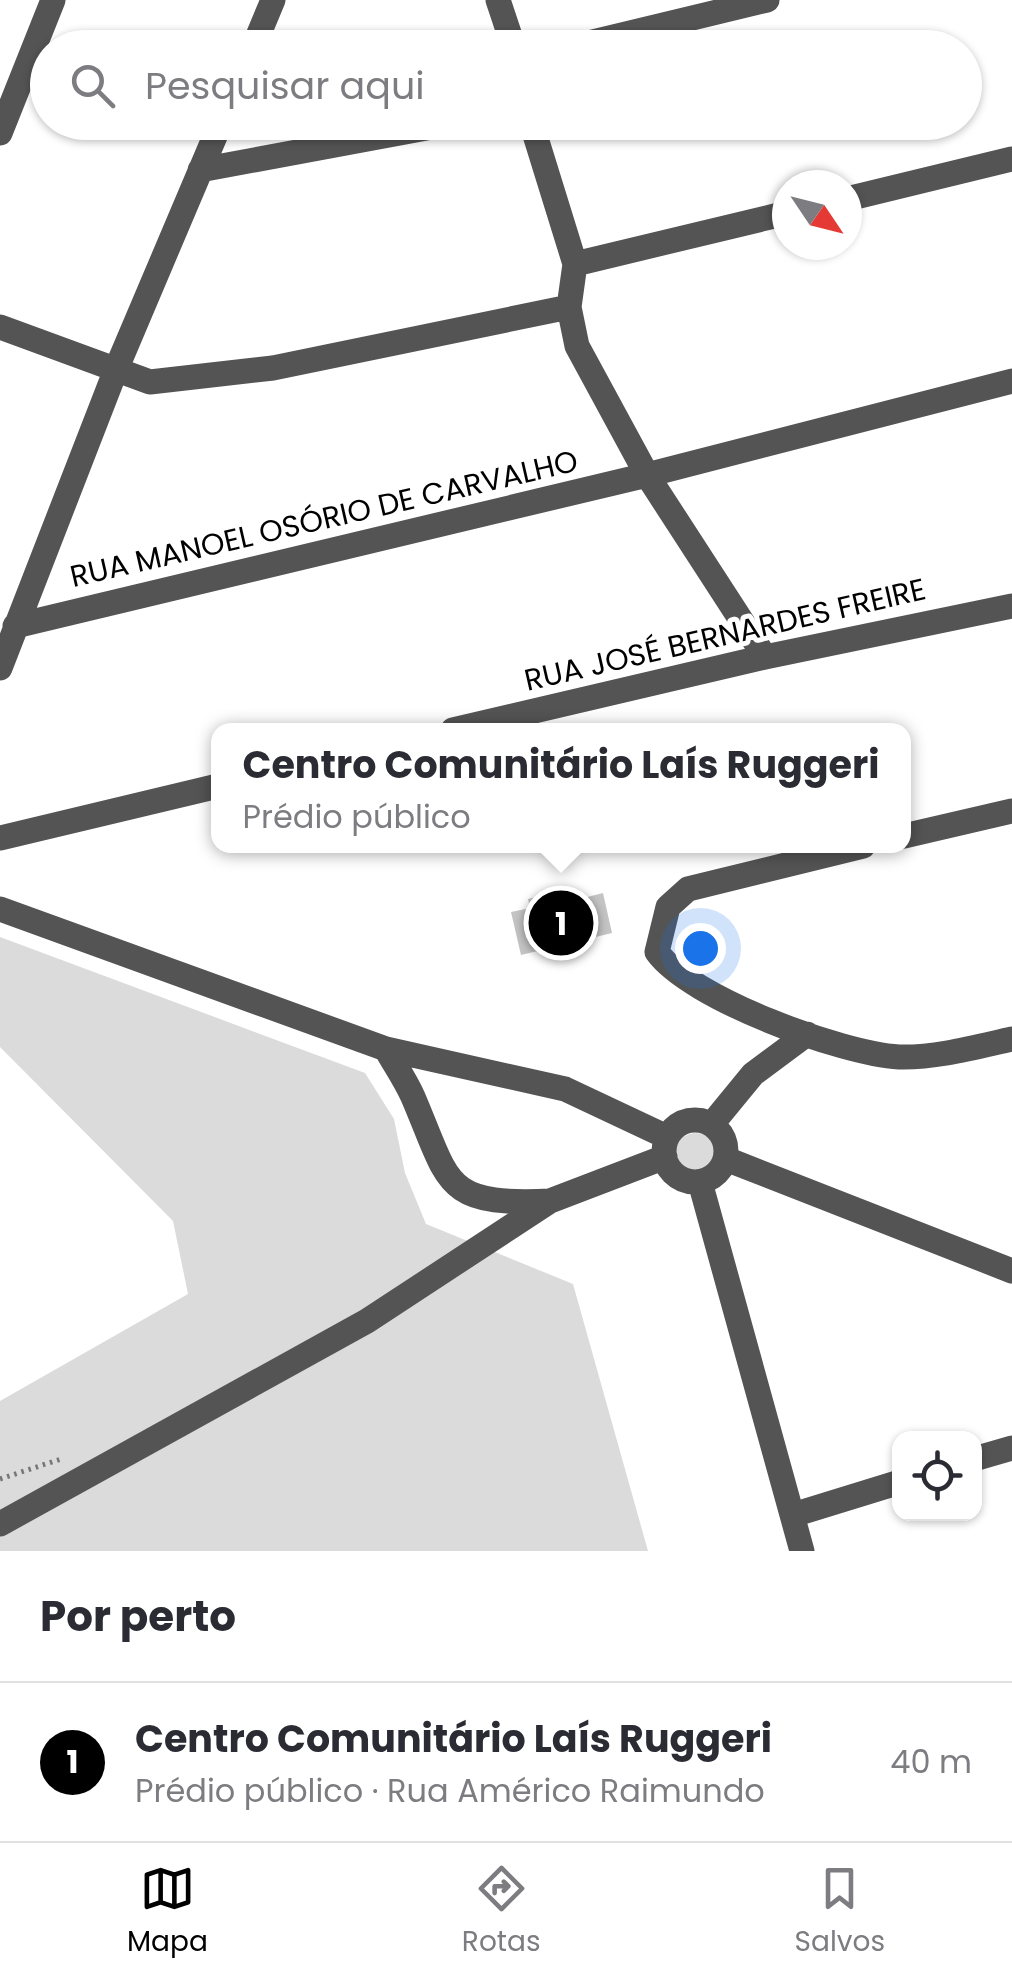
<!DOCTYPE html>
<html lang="pt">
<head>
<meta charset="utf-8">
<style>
  body { margin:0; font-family:Poppins,sans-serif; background:#f7f7f7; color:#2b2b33 }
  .controls { position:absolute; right:30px; bottom:30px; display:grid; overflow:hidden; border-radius:20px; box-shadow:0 2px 8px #0004 }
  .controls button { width:90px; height:90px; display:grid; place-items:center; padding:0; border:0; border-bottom:2px solid #e1e1e2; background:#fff; color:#2b2b33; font:50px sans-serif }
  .compass { position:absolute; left:772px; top:170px; width:90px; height:90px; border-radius:50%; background:#fff; box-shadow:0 2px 8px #0004; rotate:125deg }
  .you { position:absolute; left:700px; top:948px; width:35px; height:35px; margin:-25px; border:8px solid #fff; border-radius:50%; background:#1a73e8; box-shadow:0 0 0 15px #1a73e833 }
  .badge { display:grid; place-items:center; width:65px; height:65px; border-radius:50%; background:#000; color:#fff; font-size:32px; font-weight:700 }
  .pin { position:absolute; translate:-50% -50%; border:5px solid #fff; box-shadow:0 2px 10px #0006 }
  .popup { position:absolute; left:211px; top:723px; width:700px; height:130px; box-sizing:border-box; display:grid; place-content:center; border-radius:20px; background:#fff; filter:drop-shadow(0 2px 8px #0005); font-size:32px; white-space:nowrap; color:#7c7c81 }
  .popup b { font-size:38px; color:#2b2b33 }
  .popup::after { content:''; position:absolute; left:50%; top:100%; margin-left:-20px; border:20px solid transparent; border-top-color:#fff }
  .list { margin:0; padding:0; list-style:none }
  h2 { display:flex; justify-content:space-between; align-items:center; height:130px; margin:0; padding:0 40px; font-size:42px }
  h2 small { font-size:32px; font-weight:400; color:#7c7c81 }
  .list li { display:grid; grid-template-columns:65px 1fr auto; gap:30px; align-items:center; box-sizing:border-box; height:160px; padding:0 40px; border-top:2px solid #e1e1e2 }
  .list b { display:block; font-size:38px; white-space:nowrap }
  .list p { margin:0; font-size:32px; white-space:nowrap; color:#7c7c81 }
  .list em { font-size:32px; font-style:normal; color:#7c7c81 }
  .icon { flex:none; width:55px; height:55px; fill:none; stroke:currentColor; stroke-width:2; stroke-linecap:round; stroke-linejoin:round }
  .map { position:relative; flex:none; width:1012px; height:1551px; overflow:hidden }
  .search { position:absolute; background:#fff; box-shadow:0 2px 8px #0004; left:30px; right:30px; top:30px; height:110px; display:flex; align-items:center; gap:25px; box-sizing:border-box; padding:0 35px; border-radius:55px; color:#7c7c81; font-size:38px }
  .sheet { height:290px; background:#fff }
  nav { display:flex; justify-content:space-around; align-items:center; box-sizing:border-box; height:140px; border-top:2px solid #e1e1e2; background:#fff; font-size:28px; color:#7c7c81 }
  nav a { display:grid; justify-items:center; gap:5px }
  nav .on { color:#000 }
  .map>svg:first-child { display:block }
  .green { fill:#dbdbdb }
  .building { fill:#c4c4c4 }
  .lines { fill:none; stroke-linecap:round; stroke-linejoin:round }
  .path { stroke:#767676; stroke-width:5; stroke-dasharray:2.5 5; stroke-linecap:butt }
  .minor { stroke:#545454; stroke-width:25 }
  .labels { text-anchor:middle; stroke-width:10; stroke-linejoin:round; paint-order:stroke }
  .street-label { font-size:30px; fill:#000; stroke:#fff }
</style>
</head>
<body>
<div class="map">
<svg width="1012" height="1551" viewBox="0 0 1012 1551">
  <rect width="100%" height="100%" fill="#fff"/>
  <path class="green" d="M0,937L365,1073L394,1119L405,1173L426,1224L573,1284L648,1551H0V1401L188,1294L173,1221L0,1047Z
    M675 1154a21 21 0 1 1 42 0a21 21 0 1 1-42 0Z"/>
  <path class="building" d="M562,891L564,903L603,893L612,933L521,955L511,912L530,908L528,899Z"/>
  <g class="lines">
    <path class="path" d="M0,1479L64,1458"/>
    <path class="minor" d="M498,0L514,48
      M253,48L273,0
      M568,48L767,0
      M531,122L575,264L569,307L577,346L647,475L765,657
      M0,133L53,0
      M200,170L459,122
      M847,199L1012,159
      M575,264L787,213
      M0,327L150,382L273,368L569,307
      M15,626L647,475L1012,381
      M0,668L115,372L221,122
      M453,730L765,657L1012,606
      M904,836L1012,811
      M0,838L218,786
      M863,846L688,889L668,907L657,952C690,998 842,1054 899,1057C936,1058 976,1047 1012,1039
      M0,909L386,1049C395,1065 406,1081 413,1097C450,1183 442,1206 550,1201
      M386,1049L565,1089L667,1137
      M664 1151a31 31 0 1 1 62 0a31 31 0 1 1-62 0Z
      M712,1124L753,1074L807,1034
      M726,1159L1012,1271
      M700,1182L802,1551
      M974,1459L1012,1448
      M793,1515L900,1482
      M0,1524L367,1321L550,1201L665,1157"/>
  </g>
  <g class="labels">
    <g class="street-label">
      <text transform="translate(324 519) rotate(-13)" y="10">RUA MANOEL OSÓRIO DE CARVALHO</text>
      <text transform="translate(725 635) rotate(-13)" y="10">RUA JOSÉ BERNARDES FREIRE</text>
    </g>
  </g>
</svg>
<div class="controls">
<button><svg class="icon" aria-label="locate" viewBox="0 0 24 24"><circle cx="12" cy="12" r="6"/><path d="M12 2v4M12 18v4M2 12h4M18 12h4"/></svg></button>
</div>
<svg class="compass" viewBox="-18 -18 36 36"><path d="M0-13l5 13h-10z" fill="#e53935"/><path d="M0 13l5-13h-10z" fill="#7c7c81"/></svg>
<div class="you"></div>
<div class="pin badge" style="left:561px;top:923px">1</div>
<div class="popup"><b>Centro Comunitário Laís Ruggeri</b>Prédio público</div>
<div class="search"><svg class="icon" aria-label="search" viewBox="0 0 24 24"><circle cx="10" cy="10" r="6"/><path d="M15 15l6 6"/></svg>Pesquisar aqui</div>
</div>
<section class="sheet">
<h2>Por perto<small></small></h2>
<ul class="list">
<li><span class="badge">1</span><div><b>Centro Comunitário Laís Ruggeri</b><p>Prédio público · Rua Américo Raimundo</p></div><em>40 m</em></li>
</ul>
</section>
<nav>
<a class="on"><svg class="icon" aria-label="map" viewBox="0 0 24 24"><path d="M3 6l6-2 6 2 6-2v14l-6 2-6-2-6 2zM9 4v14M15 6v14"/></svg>Mapa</a>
<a><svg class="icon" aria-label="directions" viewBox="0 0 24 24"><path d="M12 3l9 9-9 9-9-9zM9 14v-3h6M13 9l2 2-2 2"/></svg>Rotas</a>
<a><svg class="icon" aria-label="saved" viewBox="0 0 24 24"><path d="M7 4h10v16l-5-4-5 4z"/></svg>Salvos</a>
</nav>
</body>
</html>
